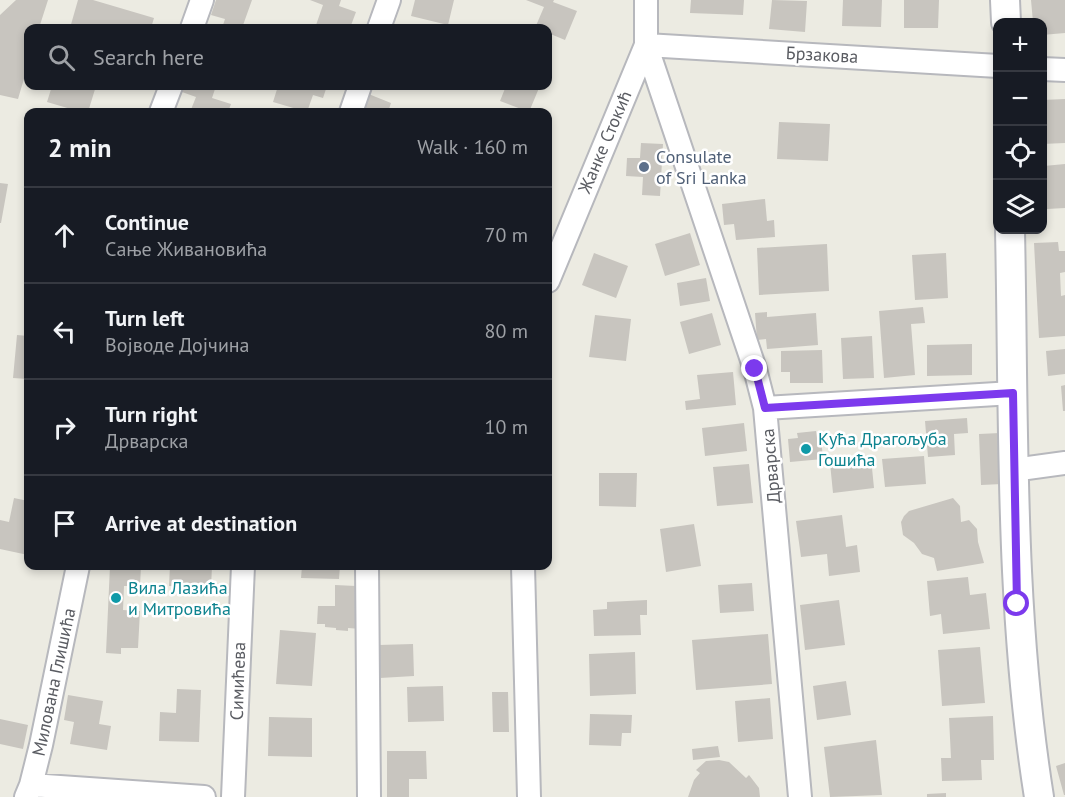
<!DOCTYPE html>
<html lang="en">
<head>
<meta charset="utf-8">
<style>
  body { margin:0; font-family:"PT Sans",sans-serif; background:#242831; color:#f1f3f6 }
  .controls { position:absolute; right:18px; top:18px; display:grid; overflow:hidden; border-radius:12px; box-shadow:0 3px 9px #0003 }
  .controls button { width:54px; height:54px; display:grid; place-items:center; padding:0; border:0; border-bottom:2px solid #363941; background:#171b24; color:#f1f3f6; font:30px sans-serif }
  .stop { position:absolute; width:18px; height:18px; margin:-14px; border:4px solid #7c3aed; border-radius:50%; background:#fff }
  .stop.end { background:#7c3aed; border-color:#fff; box-shadow:0 2px 6px #0008 }
  .list { margin:0; padding:0; list-style:none }
  h2 { display:flex; justify-content:space-between; align-items:center; height:78px; margin:0; padding:0 24px; font-size:26px }
  h2 small { font-size:20px; font-weight:400; color:#9ea1a6 }
  .list li { display:grid; grid-template-columns:39px 1fr auto; gap:18px; align-items:center; box-sizing:border-box; height:96px; padding:0 24px; border-top:2px solid #363941 }
  .list b { display:block; font-size:22px; white-space:nowrap }
  .list p { margin:0; font-size:20px; white-space:nowrap; color:#9ea1a6 }
  .list em { font-size:20px; font-style:normal; color:#9ea1a6 }
  .icon { flex:none; width:33px; height:33px; fill:none; stroke:currentColor; stroke-width:2; stroke-linecap:round; stroke-linejoin:round }
  .map { position:relative; flex:none; width:1065px; height:797px; overflow:hidden }
  .search { position:absolute; background:#171b24; box-shadow:0 3px 9px #0003; left:24px; top:24px; width:528px; height:66px; display:flex; align-items:center; gap:15px; box-sizing:border-box; padding:0 21px; border-radius:12px; color:#9ea1a6; font-size:22px }
  .panel { position:absolute; background:#171b24; box-shadow:0 3px 9px #0003; left:24px; top:108px; width:528px; height:462px; border-radius:12px }
  .map>svg:first-child { display:block }
  .building { fill:#c8c5bf }
  .lines { fill:none; stroke-linecap:round; stroke-linejoin:round }
  .minor-casing { stroke:#b7b8bd; stroke-width:26 }
  .tertiary-casing { stroke:#b7b8bd; stroke-width:32 }
  .minor { stroke:#fff; stroke-width:22 }
  .tertiary { stroke:#fff; stroke-width:28 }
  .route { stroke:#7c3aed; stroke-width:8 }
  .service-dot { fill:#5c6f8a; stroke:#fff; stroke-width:2 }
  .culture-dot { fill:#0f9aa8; stroke:#fff; stroke-width:2 }
  .labels { text-anchor:middle; stroke-width:5; stroke-linejoin:round; paint-order:stroke }
  .street-label { font-size:18px; fill:#5a5c62; stroke:#fff }
  .service-label { font-size:18px; fill:#4e5e75; stroke:#fff; text-anchor:start }
  .culture-label { font-size:18px; fill:#0d838f; stroke:#fff; text-anchor:start }
</style>
</head>
<body>
<div class="map">
<svg width="1065" height="797" viewBox="0 0 1065 797">
  <rect width="100%" height="100%" fill="#ecebe2"/>
  <path class="building" d="M16,0H48L39,28H28V65L18,99L0,95V15Z
    M78,0H93L154,18L151,28H70Z
    M216,0H252L242,28H222L225,19L211,15Z
    M310,0H341L339,6L356,12L350,28H315L323,5Z
    M415,0H454L448,25L411,16Z
    M526,0H554L553,2L577,11L565,40L548,33V28H535L544,7Z
    M691,0H744L743,15L690,13Z
    M772,0L807,1L805,32L769,29Z
    M843,0H882L881,27L842,26Z
    M904,0H939L938,28H904Z
    M1031,0H1065V33L1042,35V22H1033Z
    M52,86H96L88,112H81L47,102Z
    M184,86H216L212,98L231,104L228,112H190L196,97L182,92Z
    M278,86H327L323,98L313,95L307,112L273,102Z
    M506,86H532L539,88L529,112L500,101Z
    M366,93L391,103L388,112H359Z
    M1065,99V143L1042,144V100Z
    M779,122L830,124L828,161L777,159Z
    M641,143L663,144L660,196L642,195L643,177L626,176L627,158H640Z
    M1065,164V208L1047,209L1044,166Z
    M0,183L8,184L1,223H0Z
    M765,199L767,221L774,220L775,237L736,240L734,224L724,225L722,204Z
    M690,233L700,265L665,276L655,244Z
    M1058,242L1059,251H1065V272L1060,273L1061,296L1065,295V336L1039,338L1034,243Z
    M827,244L829,291L759,295L757,248Z
    M594,253L628,266L616,298L582,285Z
    M946,253L948,298L915,300L912,255Z
    M706,278L710,301L680,306L677,283Z
    M923,307L925,323L911,324L915,375L884,378L879,311Z
    M767,312V317L816,313L818,345L767,349L766,339L757,340L755,313Z
    M712,313L721,345L689,354L680,322Z
    M595,315L631,319L626,361L589,357Z
    M17,335L28,336V379L13,378Z
    M872,336L874,378L843,379L841,338Z
    M972,344V375L927,376V345Z
    M1065,349V374L1048,376L1046,351Z
    M822,350L823,383H790V372H781V351Z
    M733,372L736,405L686,410L685,401L700,399L697,375Z
    M1065,385V411H1063L1061,386Z
    M967,418L968,433L954,434L955,455L928,457L925,421Z
    M744,423L747,451L705,456L702,428Z
    M816,431L817,438L821,437L823,459L790,462L788,439L798,438L797,433Z
    M1000,433L1002,484L981,485L979,434Z
    M924,456L926,484L885,487L882,459Z
    M871,458L874,488L833,493L830,463Z
    M749,464L753,503L717,506L713,467Z
    M599,473H637L636,507L599,506Z
    M14,498L28,501V555L0,549V520L9,522Z
    M953,498L960,506L961,522L969,520L977,529L978,542L984,563L937,571L934,558L922,554L914,543L903,535L901,522L904,516L909,511Z
    M842,515L846,547L857,545L860,572L829,576L827,554L801,557L796,521Z
    M694,524L701,566L666,572L660,529Z
    M110,566H141L140,586H124L123,610L140,611L138,648H121V654L106,653Z
    M170,566H212L211,588L169,586Z
    M302,566H340L339,579L301,578Z
    M968,577L970,595L986,593L990,629L943,634L941,614L930,616L927,581Z
    M752,583L754,611L720,613L718,585Z
    M335,585L356,586L355,607H362L361,629L348,628V631L336,630V628L325,627V624H317L318,606H335Z
    M647,600V615H640L641,635L594,636L593,610L607,609V602Z
    M839,600L845,645L805,650L800,605Z
    M280,630L316,633L312,686L276,684Z
    M768,634L772,684L696,690L692,640Z
    M413,644L414,676L380,678L379,645Z
    M980,647L985,703L942,706L938,650Z
    M635,652L636,694L590,696L589,654Z
    M846,681L851,715L817,720L813,686Z
    M443,686L444,721L408,722L407,687Z
    M177,689L201,690L199,742L159,741L160,712L176,713Z
    M492,692H508L509,732H493Z
    M68,695L103,701L99,724L111,726L107,750L70,744L74,722L64,720Z
    M770,698L773,739L738,742L735,701Z
    M590,714L632,715L631,733H622L621,746L589,745Z
    M993,716L994,760H981L982,780L942,781L941,758H951L949,718Z
    M269,717L312,718V757L268,756Z
    M0,719L28,725L23,749L0,744Z
    M876,740L882,795L830,797L824,747Z
    M718,746L720,757L693,760L692,749Z
    M387,751H426L427,779H409V797H387Z
    M719,760L729,762L746,778L749,775L759,788L760,797H688L694,780L700,773L696,770L706,761Z
    M1065,763V795H1064L1056,766Z
    M946,793V797H927V794Z"/>
  <g class="lines">
    <g class="minor-casing">
      <path id="minor" d="M192,28L202,0
        M379,28L389,0
        M646,45L755,369L765,408L800,797
        M646,45L998,66
        M1042,69L1065,70
        M161,112L171,86
        M351,112L360,86
        M548,281L646,45V0
        M765,408L1013,393
        M1013,470L1065,463
        M367,566L369,797
        M523,566L529,797
        M31,785L204,797
        M26,797L31,785L41,745L78,566
        M233,797L243,566"/>
    </g>
    <g class="tertiary-casing">
      <path id="tertiary" d="M1005,0L1006,22
        M1010,230C1014,419 1009,609 1039,797"/>
    </g>
    <use href="#minor" class="minor"/>
    <use href="#tertiary" class="tertiary"/>
  </g>
  <g class="lines">
    <path class="route" d="M755,369L765,408L1013,393L1017,604"/>
  </g>
  <circle class="service-dot" cx="644" cy="167" r="6"/>
  <g class="culture-dot">
    <circle cx="806" cy="449" r="6"/>
    <circle cx="116" cy="598" r="6"/>
  </g>
  <g class="labels">
    <g class="street-label">
      <text transform="translate(822 55) rotate(3)" y="6">Брзакова</text>
      <text transform="translate(605 142) rotate(-67)" y="6">Жанке Стокић</text>
      <text transform="translate(771 466) rotate(-95)" y="6">Дрварска</text>
      <text transform="translate(238 681) rotate(-88)" y="6">Симићева</text>
      <text transform="translate(54 682) rotate(-78)" y="6">Милована Глишића</text>
    </g>
    <g class="service-label">
      <text x="656" y="163">Consulate<tspan x="656" dy="21">of Sri Lanka</tspan></text>
    </g>
    <g class="culture-label">
      <text x="818" y="445">Кућа Драгољуба<tspan x="818" dy="21">Гошића</tspan></text>
      <text x="128" y="594">Вила Лазића<tspan x="128" dy="21">и Митровића</tspan></text>
    </g>
  </g>
</svg>
<div class="controls">
<button>+</button>
<button>−</button>
<button><svg class="icon" aria-label="locate" viewBox="0 0 24 24"><circle cx="12" cy="12" r="6"/><path d="M12 2v4M12 18v4M2 12h4M18 12h4"/></svg></button>
<button><svg class="icon" aria-label="layers" viewBox="0 0 24 24"><path d="M12 4l9 5-9 5-9-5zM3 14l9 5 9-5"/></svg></button>
</div>
<div class="stop" style="left:1017px;top:604px"></div>
<div class="stop end" style="left:755px;top:369px"></div>
<div class="search"><svg class="icon" aria-label="search" viewBox="0 0 24 24"><circle cx="10" cy="10" r="6"/><path d="M15 15l6 6"/></svg>Search here</div>
<section class="panel">
<h2>2 min<small>Walk · 160 m</small></h2>
<ul class="list">
<li><svg class="icon" aria-label="ahead" viewBox="0 0 24 24"><path d="M12 20V5M6 11l6-6 6 6"/></svg><div><b>Continue</b><p>Сање Живановића</p></div><em>70 m</em></li>
<li><svg class="icon" aria-label="left" viewBox="0 0 24 24"><path d="M17 20v-9H6M10 6l-5 5 5 5"/></svg><div><b>Turn left</b><p>Војводе Дојчина</p></div><em>80 m</em></li>
<li><svg class="icon" aria-label="right" viewBox="0 0 24 24"><path d="M7 20v-9h11M14 6l5 5-5 5"/></svg><div><b>Turn right</b><p>Дрварска</p></div><em>10 m</em></li>
<li><svg class="icon" aria-label="arrive" viewBox="0 0 24 24"><path d="M6 21V4h12l-3 4 3 4H6"/></svg><div><b>Arrive at destination</b></div></li>
</ul>
</section>
</div>
</body>
</html>
